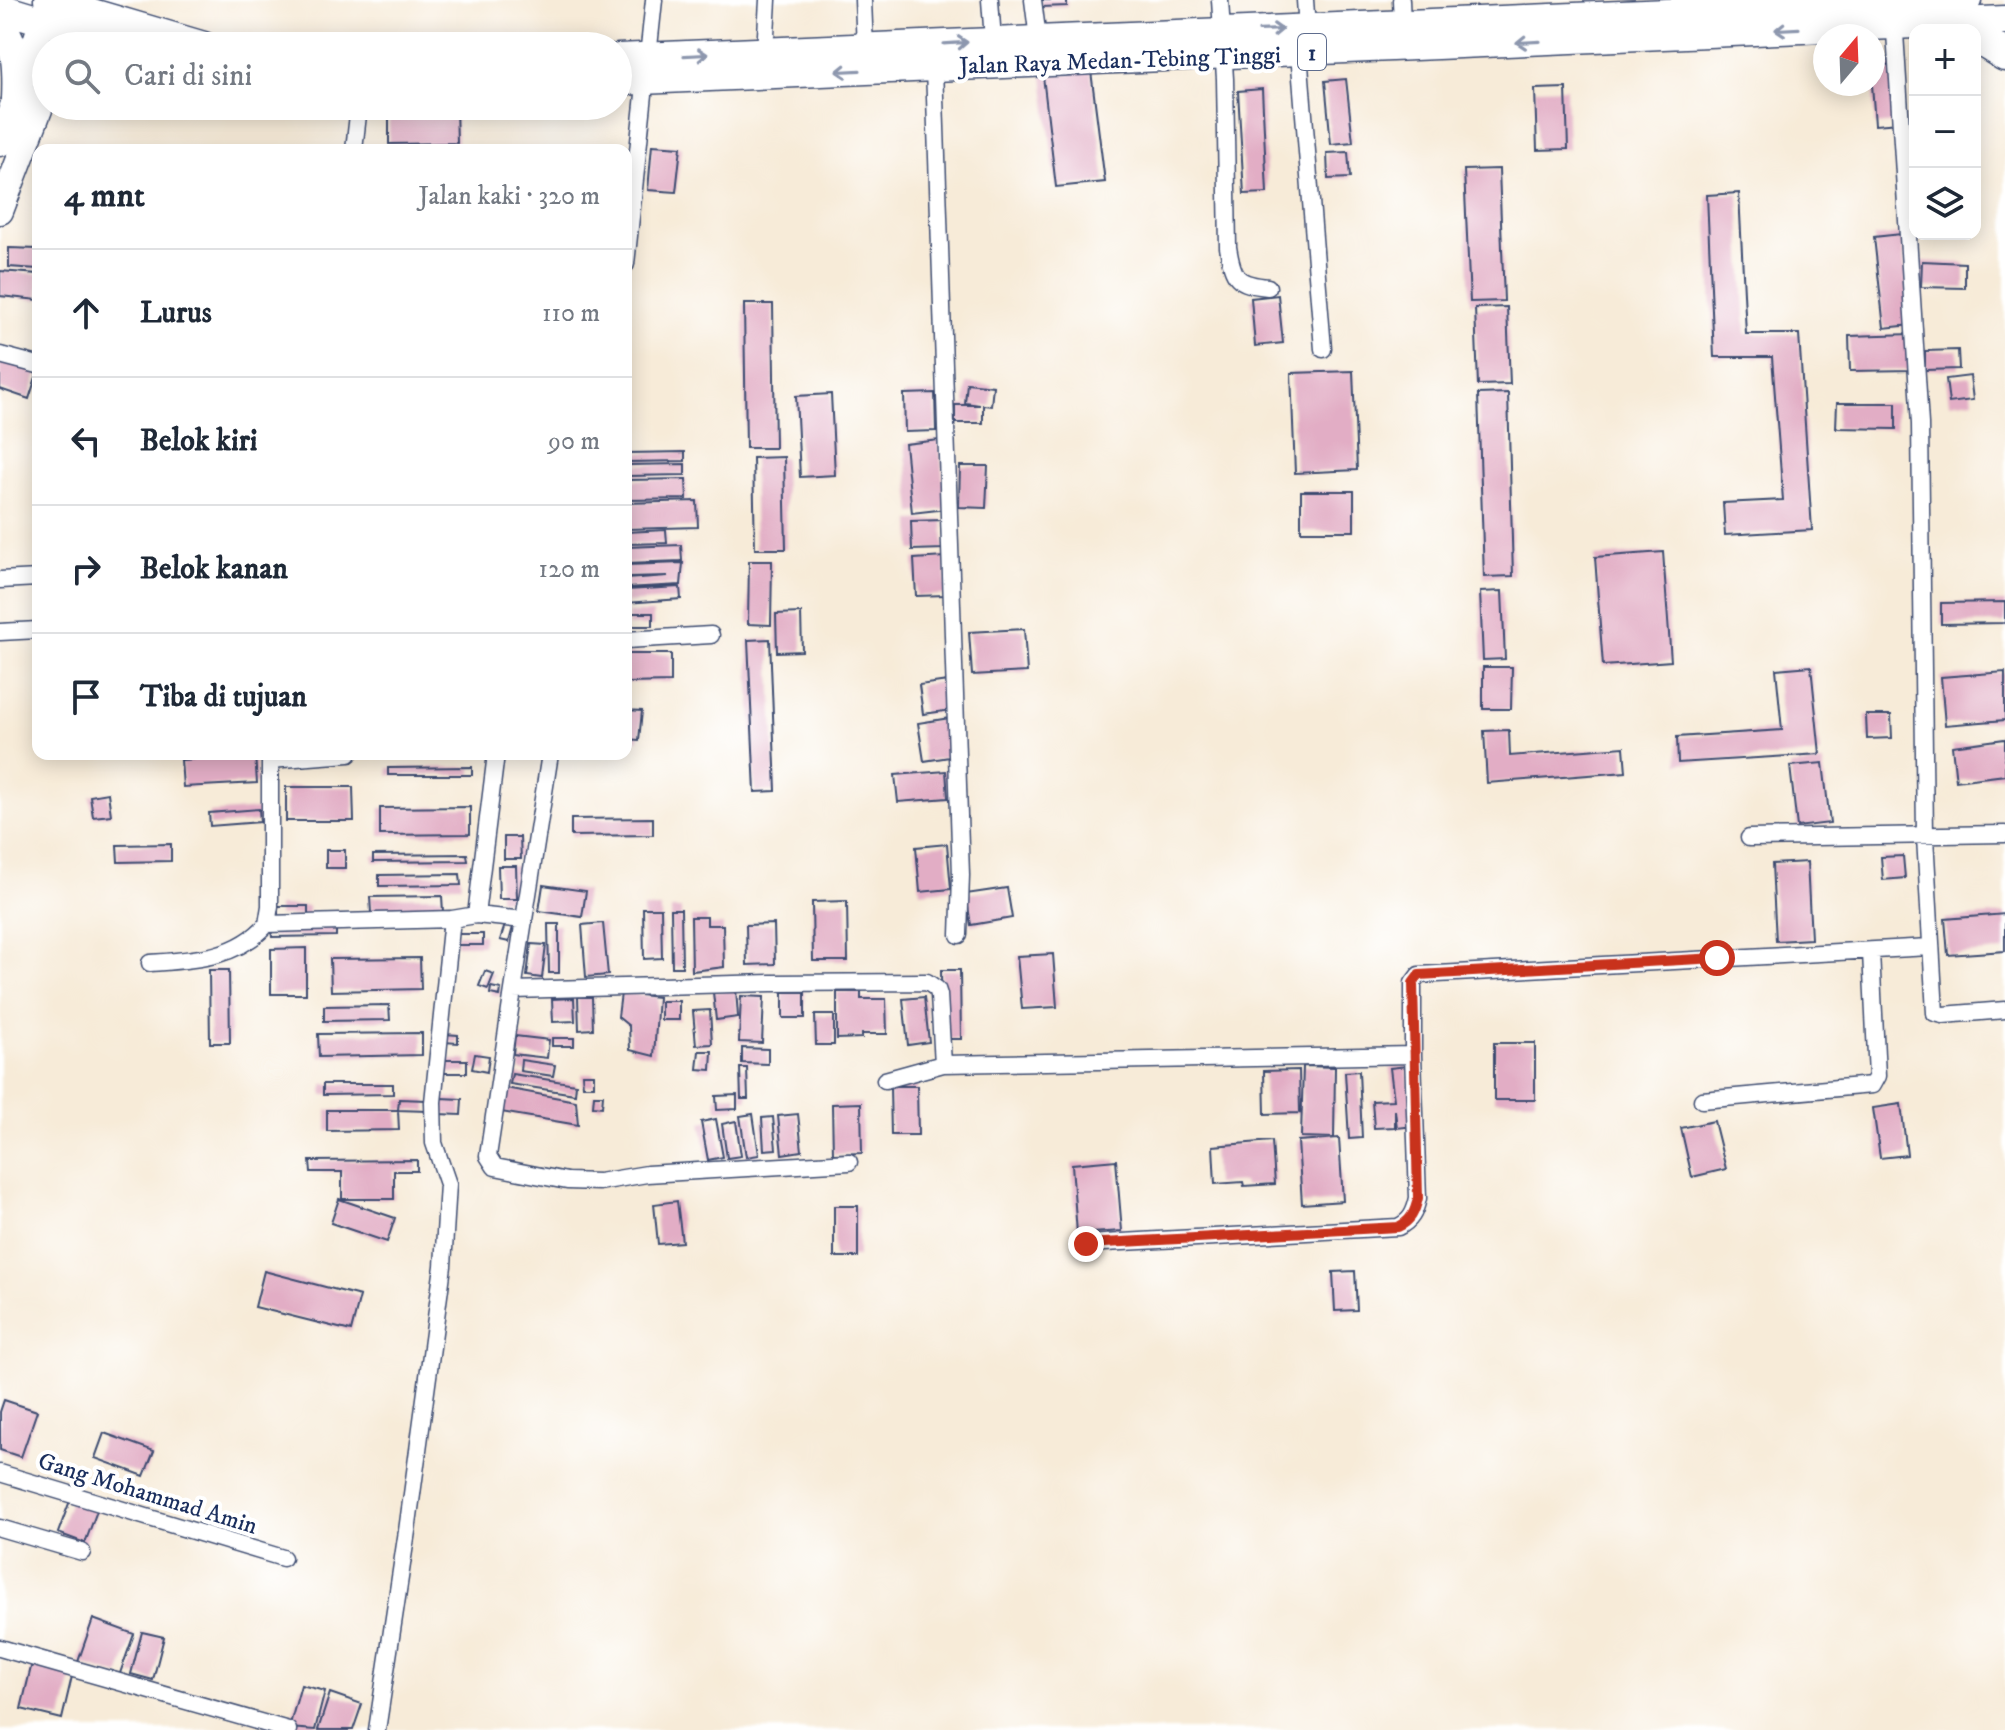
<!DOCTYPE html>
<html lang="id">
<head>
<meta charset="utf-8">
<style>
  body { margin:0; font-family:"IM FELL DW Pica",serif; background:#f6f6f7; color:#1f2937 }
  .controls { position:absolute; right:24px; top:24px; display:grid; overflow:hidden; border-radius:16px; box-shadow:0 4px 20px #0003 }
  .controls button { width:72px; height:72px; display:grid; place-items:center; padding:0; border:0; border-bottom:2px solid #e0e1e3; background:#fff; color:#1f2937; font:40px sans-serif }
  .compass { position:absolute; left:1813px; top:24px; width:72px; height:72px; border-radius:50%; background:#fff; box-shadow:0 4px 20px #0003; rotate:19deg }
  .stop { position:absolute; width:24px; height:24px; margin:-18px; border:6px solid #c8321e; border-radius:50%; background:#fff }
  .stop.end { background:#c8321e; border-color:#fff; box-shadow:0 2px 8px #0008 }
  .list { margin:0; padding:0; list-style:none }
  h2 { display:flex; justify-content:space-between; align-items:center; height:104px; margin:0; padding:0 32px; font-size:34px }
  h2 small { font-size:26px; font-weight:400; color:#747a83 }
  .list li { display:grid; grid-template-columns:52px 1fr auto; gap:24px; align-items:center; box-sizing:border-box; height:128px; padding:0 32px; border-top:2px solid #e0e1e3 }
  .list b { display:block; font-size:30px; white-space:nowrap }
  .list em { font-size:26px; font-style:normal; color:#747a83 }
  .icon { flex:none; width:44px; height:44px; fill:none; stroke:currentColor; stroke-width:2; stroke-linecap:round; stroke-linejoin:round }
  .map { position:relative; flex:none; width:2005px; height:1730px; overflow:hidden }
  .search { position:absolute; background:#fff; box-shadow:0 4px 20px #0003; left:32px; top:32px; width:600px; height:88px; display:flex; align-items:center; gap:20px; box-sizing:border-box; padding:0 28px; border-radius:44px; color:#747a83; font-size:30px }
  .panel { position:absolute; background:#fff; box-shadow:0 4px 20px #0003; left:32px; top:144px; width:600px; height:616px; border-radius:16px }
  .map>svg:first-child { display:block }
  .building { fill:#e2adc5 }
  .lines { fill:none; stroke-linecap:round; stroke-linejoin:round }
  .minor-casing { stroke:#3c4b70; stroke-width:19 }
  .primary-casing { stroke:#3c4b70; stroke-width:29 }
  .trunk-casing { stroke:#3c4b70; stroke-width:31 }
  .motorway-casing { stroke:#3c4b70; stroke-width:35 }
  .minor { stroke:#fff; stroke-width:16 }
  .primary { stroke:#fff; stroke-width:26 }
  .trunk { stroke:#fff; stroke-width:28 }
  .motorway { stroke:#fff; stroke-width:32 }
  .oneway { stroke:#8d97ae }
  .route { stroke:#c8321e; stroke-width:10 }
  .labels { text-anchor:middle; stroke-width:8; stroke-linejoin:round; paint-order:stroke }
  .shield { fill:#fff; stroke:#5f6d8e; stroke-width:2 }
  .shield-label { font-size:22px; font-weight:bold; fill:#1b2f5e }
  .street-label { font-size:24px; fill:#1b2f5e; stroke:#fff }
</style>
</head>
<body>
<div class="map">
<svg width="2005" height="1730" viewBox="0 0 2005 1730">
  <rect width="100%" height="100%" fill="#fff"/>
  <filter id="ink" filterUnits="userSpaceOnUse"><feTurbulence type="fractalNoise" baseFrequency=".0125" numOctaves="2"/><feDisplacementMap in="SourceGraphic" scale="16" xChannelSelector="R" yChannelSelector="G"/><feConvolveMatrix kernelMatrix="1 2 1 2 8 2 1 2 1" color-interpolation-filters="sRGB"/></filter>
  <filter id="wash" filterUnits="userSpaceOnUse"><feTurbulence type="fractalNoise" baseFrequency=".006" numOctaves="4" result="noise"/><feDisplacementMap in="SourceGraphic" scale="32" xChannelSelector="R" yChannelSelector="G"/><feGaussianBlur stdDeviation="1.8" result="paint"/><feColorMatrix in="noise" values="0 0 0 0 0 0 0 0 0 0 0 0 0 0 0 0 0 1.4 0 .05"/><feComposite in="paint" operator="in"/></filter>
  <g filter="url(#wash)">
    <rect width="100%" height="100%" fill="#f7ebd8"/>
    <g id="blocks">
      <path class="building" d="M1041,0H1067V6L1041,7Z
        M1894,64L1899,123L1875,125L1872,84L1873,66Z
        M1091,71L1105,182L1056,187L1043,76Z
        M1346,79L1353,142L1331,144L1325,81Z
        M1566,88L1568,149L1537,150L1535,89Z
        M1262,89L1267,193L1244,194L1238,91Z
        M456,107L457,143L389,144V108Z
        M1908,120H1915V143H1911Z
        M652,145L681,147L676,192L648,190Z
        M1348,152L1350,178L1328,179L1327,153Z
        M1499,169L1504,301L1470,302L1464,170Z
        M1739,193L1746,334H1799L1812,530L1725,535L1723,503L1783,500L1772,357H1714L1707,195Z
        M1901,234L1911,325L1884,328L1874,237Z
        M9,248L38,249V269L9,267Z
        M1922,261L1965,263V288L1921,287Z
        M0,271L38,274V300L0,296Z
        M1278,295L1283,343L1255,346L1251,298Z
        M744,304H773L775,448H746Z
        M1507,307L1510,384L1478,385L1475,308Z
        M1912,334L1913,370L1850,371L1849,336Z
        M1958,350L1959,369L1925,370V351Z
        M0,358L38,371L29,399L0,389Z
        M1353,371L1357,470L1295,473L1291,373Z
        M1970,376L1973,400L1949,403L1946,379Z
        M967,383L993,386L991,406L983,405V423H955V405H980L965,403Z
        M935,393L936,431L905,432L904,394Z
        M1508,393L1513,576L1484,577L1478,394Z
        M831,394L835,475L800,477L796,396Z
        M1837,403H1896V429L1836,428Z
        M939,440L946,509L912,513L905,444Z
        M685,452V461L626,462V453Z
        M784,457L786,549H755L753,458Z
        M685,464V475L626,476V465Z
        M960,466H988L986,508L959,507Z
        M686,479L687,499L626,500V480Z
        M1301,491H1354V531H1301Z
        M697,501L698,527L626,529V503Z
        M943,520L944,549L912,550L911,521Z
        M666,530L667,543L626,544V532Z
        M681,545L682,561L626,563V547Z
        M1663,552L1671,661L1603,666L1595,557Z
        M945,557L946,595L916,596L914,559Z
        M749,561H772L771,625L748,624Z
        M683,563L681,585L626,588V579L668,576L626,577V565Z
        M680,587L681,599L626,603V590Z
        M1502,591L1505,659L1483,660L1480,592Z
        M2005,602V623L1941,624V603Z
        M628,613H653V626H628Z
        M801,613L802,651L777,652L776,614Z
        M1024,629L1027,672L972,675L969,632Z
        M770,639L776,791L755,792L748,640Z
        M626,654H671V682L626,683Z
        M1811,666L1820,754L1678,763L1677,737L1782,730L1776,669Z
        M1483,667H1512L1511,709H1483Z
        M2005,672V720L1945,725L1941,677Z
        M948,681L952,710L923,714L919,685Z
        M626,710L642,711L639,740L626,739Z
        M1866,715H1891L1892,738L1867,739Z
        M950,718L956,756L924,761L918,723Z
        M1509,730L1510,756L1624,747L1626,772L1487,783L1484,731Z
        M2005,739V775L1956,781L1952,746Z
        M255,755L257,783L183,787L181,760Z
        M1823,763L1830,823L1797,827L1790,766Z
        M472,767V775H388V768Z
        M946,771L948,798L898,802L895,775Z
        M286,787H353L354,821H286Z
        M108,793L111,815L93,817L90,796Z
        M470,807V834L380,835V808Z
        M259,809L260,822L210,826L209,813Z
        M653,818V835L571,836V819Z
        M504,837H520L521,859H504Z
        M171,844V861L118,862L117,845Z
        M947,844L951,889L920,892L916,847Z
        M326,850H345V868H326Z
        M467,854L468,861L373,862V855Z
        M1903,856L1905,878L1883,880L1881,857Z
        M1807,862L1811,939L1776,941L1772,864Z
        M498,866H516L517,899H499Z
        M460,874L461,885L379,886V875Z
        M543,885L586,891L582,917L539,911Z
        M1007,888L1012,918L971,925L966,894Z
        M442,896L443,912L371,913L370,897Z
        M847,901L848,961H813L812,902Z
        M278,906H308V915L278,916Z
        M643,908H661L662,958L644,959Z
        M671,909H681L682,967H672Z
        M2005,914V951L1948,955L1945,919Z
        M691,917H707V925H723L724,967L692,971Z
        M603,923L608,975L586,977L582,925Z
        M548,924H559V973H549Z
        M774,924L775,964L747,965L746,925Z
        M505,925L513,927L509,942L500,940Z
        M336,926V936L272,937L271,927Z
        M456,934H483V945H456Z
        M531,944L546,945L542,978L527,976Z
        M306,948V994H271V949Z
        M1053,954L1057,1007L1022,1009L1017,956Z
        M420,958L421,989L331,991L330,959Z
        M209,970H229L230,1043H210Z
        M941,970H960L961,1039H942Z
        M485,971L494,974L488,989L479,986Z
        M491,987L501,989L500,996L490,994Z
        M736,989L738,1017L716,1020L713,992Z
        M783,992H805V1018H783Z
        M837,992H861V999H886L887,1034H862V1038L837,1039Z
        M621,993L658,997L654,1056L630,1050L629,1026L618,1017Z
        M741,996L764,997L762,1043L739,1042Z
        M578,997H592L593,1029L579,1030Z
        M924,997L929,1042L908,1045L903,999Z
        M574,998L575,1021L553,1022L552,999Z
        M661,1001H679V1020H661Z
        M389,1005L390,1020L324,1021V1006Z
        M710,1010L712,1044L696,1045L693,1011Z
        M815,1015H834V1045H816Z
        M422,1033V1055L319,1057L318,1034Z
        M444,1034L458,1035V1043L444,1042Z
        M515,1036L549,1040L547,1058L513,1054Z
        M552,1038H574V1046H552Z
        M1494,1043H1535V1100H1494Z
        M742,1048L768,1049V1064L742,1063Z
        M699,1051H712L711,1070L697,1069Z
        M475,1054L489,1056L487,1072L472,1069Z
        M440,1060H467V1073H439Z
        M521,1060L555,1065L553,1076L520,1071Z
        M1303,1066L1335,1067L1334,1138L1301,1137Z
        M1407,1066L1414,1126L1397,1128L1395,1110V1127L1374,1128L1372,1101L1394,1100L1390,1068Z
        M740,1068H747L748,1099H741Z
        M1299,1070L1300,1113L1265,1114L1264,1071Z
        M1359,1071L1362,1138L1349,1139L1345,1072Z
        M512,1074L576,1084L575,1094L510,1084Z
        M582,1074H594V1086H583Z
        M323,1084H393V1094L323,1095Z
        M890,1086H917L918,1135H891Z
        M505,1088L576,1101L578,1125L501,1112Z
        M594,1095H603L602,1107L593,1106Z
        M737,1095V1109L717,1110L716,1096Z
        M440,1098L462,1099L461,1115L439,1114Z
        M399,1099L427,1100V1111L398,1110Z
        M861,1103L862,1153L833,1154L832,1104Z
        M1901,1104L1907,1155L1880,1158L1873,1108Z
        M327,1110H398L399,1130L327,1131Z
        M753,1114L759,1155L746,1157L740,1116Z
        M798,1114L802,1151L782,1154L778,1116Z
        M773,1117L776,1149L764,1150L762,1118Z
        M716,1119L723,1157L708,1160L701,1122Z
        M736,1121L741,1156L727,1158L722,1124Z
        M1714,1121L1726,1169L1692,1177L1681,1128Z
        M1339,1138L1343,1201L1302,1204L1298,1141Z
        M1272,1141L1275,1184L1244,1186L1243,1182L1215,1184L1213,1146Z
        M417,1160V1171H394V1199H342V1172H311L310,1161Z
        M1116,1160L1122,1231L1077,1234L1072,1164Z
        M339,1199L395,1218L387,1242L331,1223Z
        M677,1201L682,1242L658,1244L654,1204Z
        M834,1206H858V1257H834Z
        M264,1271L360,1296L351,1331L255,1307Z
        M1355,1271L1357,1310L1335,1311L1333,1272Z
        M4,1400L37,1411L21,1457L0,1450V1412Z
        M104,1433L154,1451L144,1476L95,1458Z
        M71,1498L98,1508L85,1543L58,1533Z
        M93,1619L134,1634L119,1676L78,1662Z
        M142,1632L164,1637L153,1680L131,1674Z
        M32,1663L73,1672L62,1719L21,1709Z
        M301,1685L325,1691L315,1730L289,1728Z
        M330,1693L362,1704L353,1730H318Z"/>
    </g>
  </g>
  <g filter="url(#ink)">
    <use href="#blocks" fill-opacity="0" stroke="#3c4b70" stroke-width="2"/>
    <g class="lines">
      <g class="minor-casing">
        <path id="minor" d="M863,0L865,49
          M990,0L993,40
          M1033,0L1038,39
          M1220,0L1225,79L1228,247C1233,279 1237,284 1268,287
          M1305,0L1307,29
          M1401,0L1402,24
          M1894,17L1920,424L1925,837L1935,1013L1943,1015L2005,1010
          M765,52L768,0
          M1299,53L1323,349
          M934,67L961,875L959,935
          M354,150L359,106
          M626,264L654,0
          M0,355L38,365
          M0,580L38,578
          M0,632L38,630
          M626,640L711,635
          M270,754V906L267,924L452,919
          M550,754L513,990L771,983L927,982L937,989L939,995L943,1064L1413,1055V983L1419,975L1930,947
          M270,760L349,754
          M1749,838L2005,834
          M476,915L524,920
          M150,963C192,960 237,959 267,924
          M513,990L488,1156L495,1167L567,1181L599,1182L647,1174L849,1162
          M885,1080L943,1064
          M1702,1100L1872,1085L1877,1076L1871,952
          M1086,1244L1398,1227C1411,1221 1415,1212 1418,1198L1413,1055
          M0,1473L283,1558
          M0,1528L82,1552
          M0,1648L288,1730
          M377,1730L407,1531L443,1266L448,1184L434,1143L433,1102L452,919L476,915L496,754"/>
      </g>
      <g class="primary-casing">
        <path id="primary" d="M0,143L43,21
          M0,211L46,91"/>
      </g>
      <g class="trunk-casing">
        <path id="trunk" d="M48,0L204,46
          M0,8L125,46
          M0,24C18,44 17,75 16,100
          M618,58L1967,0
          M618,81L2005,20"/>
      </g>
      <g class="motorway-casing">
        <path id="motorway" d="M1945,21L1962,30
          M1975,36L2005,55"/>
      </g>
      <use href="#minor" class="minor"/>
      <use href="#primary" class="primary"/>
      <use href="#trunk" class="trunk"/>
      <use href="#motorway" class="motorway"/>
    </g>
    <defs><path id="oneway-shaft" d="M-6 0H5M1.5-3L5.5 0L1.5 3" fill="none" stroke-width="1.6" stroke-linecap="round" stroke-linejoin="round" transform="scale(2)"/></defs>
    <g class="oneway">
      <use href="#oneway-shaft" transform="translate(1787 29) rotate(177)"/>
      <use href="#oneway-shaft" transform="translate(1271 30) rotate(-2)"/>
      <use href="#oneway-shaft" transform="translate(1528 42) rotate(177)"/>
      <use href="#oneway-shaft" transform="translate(956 43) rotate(-4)"/>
      <use href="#oneway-shaft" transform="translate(696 55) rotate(-3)"/>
      <use href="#oneway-shaft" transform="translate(848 71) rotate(177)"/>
    </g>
  </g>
  <g class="lines" filter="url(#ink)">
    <path class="route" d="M1086,1244L1398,1227C1411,1221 1415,1212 1418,1198L1413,983L1419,975L1717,958"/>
  </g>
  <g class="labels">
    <rect class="shield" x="1298" y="34" width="28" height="36" rx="6"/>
    <g class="shield-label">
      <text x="1312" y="60">1</text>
    </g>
    <g class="street-label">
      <text transform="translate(1120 60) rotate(-2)" y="8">Jalan Raya Medan-Tebing Tinggi</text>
      <text transform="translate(148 1493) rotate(17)" y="8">Gang Mohammad Amin</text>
    </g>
  </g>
</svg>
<div class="controls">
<button>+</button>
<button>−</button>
<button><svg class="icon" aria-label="layers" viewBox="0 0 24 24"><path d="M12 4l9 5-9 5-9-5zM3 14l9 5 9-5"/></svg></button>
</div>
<svg class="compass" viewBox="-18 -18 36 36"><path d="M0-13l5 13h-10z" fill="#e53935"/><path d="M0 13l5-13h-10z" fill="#747a83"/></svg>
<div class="stop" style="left:1717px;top:958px"></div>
<div class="stop end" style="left:1086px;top:1244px"></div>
<div class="search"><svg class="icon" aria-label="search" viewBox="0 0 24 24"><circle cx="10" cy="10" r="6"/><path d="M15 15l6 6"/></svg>Cari di sini</div>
<section class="panel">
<h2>4 mnt<small>Jalan kaki · 320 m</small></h2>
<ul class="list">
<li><svg class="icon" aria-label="ahead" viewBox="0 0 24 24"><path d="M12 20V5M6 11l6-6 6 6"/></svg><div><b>Lurus</b></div><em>110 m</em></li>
<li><svg class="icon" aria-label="left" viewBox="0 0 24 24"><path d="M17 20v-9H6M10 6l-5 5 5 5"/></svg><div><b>Belok kiri</b></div><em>90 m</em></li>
<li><svg class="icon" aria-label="right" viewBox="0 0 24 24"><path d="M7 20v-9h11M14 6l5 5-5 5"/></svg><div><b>Belok kanan</b></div><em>120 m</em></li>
<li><svg class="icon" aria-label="arrive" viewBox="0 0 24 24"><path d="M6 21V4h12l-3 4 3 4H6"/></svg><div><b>Tiba di tujuan</b></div></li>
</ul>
</section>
</div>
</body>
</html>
